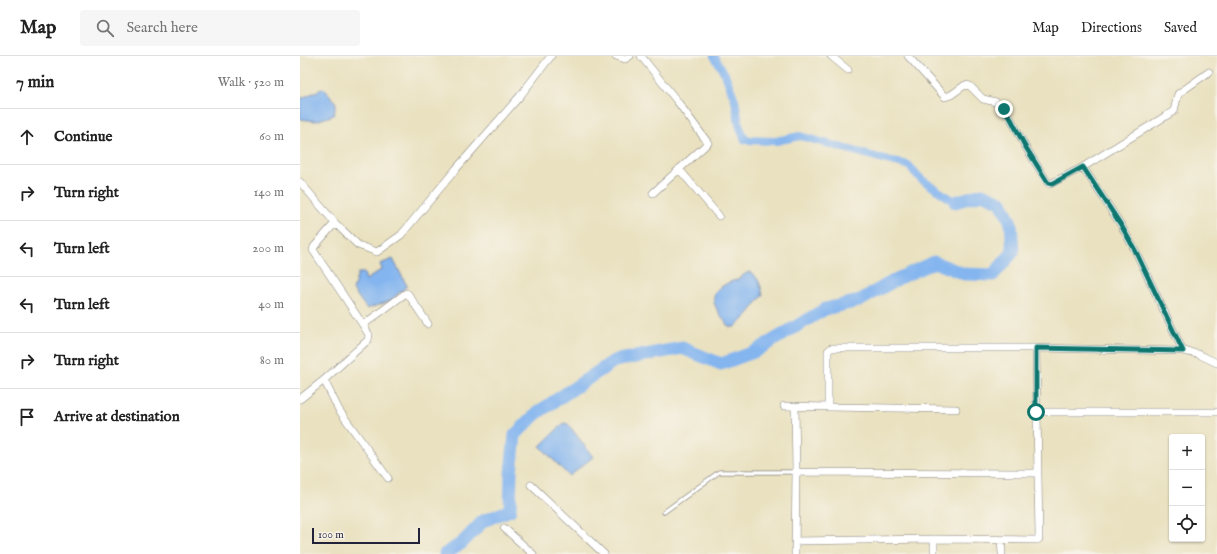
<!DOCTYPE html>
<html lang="en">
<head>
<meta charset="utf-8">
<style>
  body { margin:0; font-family:"IM FELL English",serif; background:#f6f6f6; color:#222 }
  .controls { position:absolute; right:12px; bottom:12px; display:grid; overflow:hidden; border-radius:4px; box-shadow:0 1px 3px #0004 }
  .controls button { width:36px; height:36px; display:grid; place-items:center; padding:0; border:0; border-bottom:1px solid #e0e0e0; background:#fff; color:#222; font:20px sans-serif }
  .scale { position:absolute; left:12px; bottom:10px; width:108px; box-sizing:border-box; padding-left:4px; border:2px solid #22223b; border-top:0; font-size:11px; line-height:14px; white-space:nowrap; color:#22223b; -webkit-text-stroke:3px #f7f3e8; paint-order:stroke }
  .stop { position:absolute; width:12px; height:12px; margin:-9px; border:3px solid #0f766e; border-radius:50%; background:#fff }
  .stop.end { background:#0f766e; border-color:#fff; box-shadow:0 1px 4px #0008 }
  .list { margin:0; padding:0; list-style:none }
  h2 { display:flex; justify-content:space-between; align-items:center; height:52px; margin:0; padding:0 16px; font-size:17px }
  h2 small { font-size:13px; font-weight:400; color:#767676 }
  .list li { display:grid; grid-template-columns:26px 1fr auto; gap:12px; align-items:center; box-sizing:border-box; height:56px; padding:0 16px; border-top:1px solid #e0e0e0 }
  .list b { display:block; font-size:15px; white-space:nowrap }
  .list em { font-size:13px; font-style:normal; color:#767676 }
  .icon { flex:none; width:22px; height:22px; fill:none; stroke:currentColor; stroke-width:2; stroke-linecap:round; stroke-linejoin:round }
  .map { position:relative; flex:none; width:917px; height:498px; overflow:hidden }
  header { display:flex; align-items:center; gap:24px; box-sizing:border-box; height:56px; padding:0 20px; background:#fff; border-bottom:1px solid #e0e0e0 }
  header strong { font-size:19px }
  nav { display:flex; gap:22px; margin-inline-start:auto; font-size:14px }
  .search { width:280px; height:36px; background:#f6f6f6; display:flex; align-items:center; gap:10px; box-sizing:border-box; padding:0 14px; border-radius:4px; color:#767676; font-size:15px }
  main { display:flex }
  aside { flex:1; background:#fff }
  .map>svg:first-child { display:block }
  .water { fill:#84b5ef; stroke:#536c95 }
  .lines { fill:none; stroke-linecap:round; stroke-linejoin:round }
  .canal { stroke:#84b5ef; stroke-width:8 }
  .river { stroke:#84b5ef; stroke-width:13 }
  .lane-casing { stroke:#86827d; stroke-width:5 }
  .street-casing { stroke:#86827d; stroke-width:8 }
  .lane { stroke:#fff; stroke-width:3.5 }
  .street { stroke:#fff; stroke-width:7 }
  .route { stroke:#0f766e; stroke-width:5 }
</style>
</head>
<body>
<header>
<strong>Map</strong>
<div class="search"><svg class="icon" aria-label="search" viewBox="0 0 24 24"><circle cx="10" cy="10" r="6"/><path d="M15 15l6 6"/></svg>Search here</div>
<nav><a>Map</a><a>Directions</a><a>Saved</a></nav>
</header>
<main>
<aside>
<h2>7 min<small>Walk · 520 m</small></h2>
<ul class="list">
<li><svg class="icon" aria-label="ahead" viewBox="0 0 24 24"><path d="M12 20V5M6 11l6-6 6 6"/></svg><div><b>Continue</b></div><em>60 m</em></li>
<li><svg class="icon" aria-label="right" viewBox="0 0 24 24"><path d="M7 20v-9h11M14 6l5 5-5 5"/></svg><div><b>Turn right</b></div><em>140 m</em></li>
<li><svg class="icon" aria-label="left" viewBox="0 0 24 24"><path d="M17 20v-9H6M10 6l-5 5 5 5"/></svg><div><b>Turn left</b></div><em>200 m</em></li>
<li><svg class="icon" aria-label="left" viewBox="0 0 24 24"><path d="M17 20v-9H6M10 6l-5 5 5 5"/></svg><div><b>Turn left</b></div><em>40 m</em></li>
<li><svg class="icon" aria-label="right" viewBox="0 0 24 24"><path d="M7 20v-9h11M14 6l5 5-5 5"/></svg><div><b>Turn right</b></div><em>80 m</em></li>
<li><svg class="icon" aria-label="arrive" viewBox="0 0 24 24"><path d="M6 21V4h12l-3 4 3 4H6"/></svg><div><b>Arrive at destination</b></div></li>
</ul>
</aside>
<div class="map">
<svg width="917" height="498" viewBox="0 0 917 498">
  <rect width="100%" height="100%" fill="#f7f3e8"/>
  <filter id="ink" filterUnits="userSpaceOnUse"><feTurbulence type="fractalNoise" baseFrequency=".025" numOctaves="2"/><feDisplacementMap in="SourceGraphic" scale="8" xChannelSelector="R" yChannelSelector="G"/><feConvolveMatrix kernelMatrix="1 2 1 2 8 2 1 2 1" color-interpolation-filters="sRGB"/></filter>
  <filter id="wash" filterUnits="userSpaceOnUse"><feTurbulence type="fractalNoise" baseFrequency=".012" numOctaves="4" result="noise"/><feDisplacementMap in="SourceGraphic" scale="16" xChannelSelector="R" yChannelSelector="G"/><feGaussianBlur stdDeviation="0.9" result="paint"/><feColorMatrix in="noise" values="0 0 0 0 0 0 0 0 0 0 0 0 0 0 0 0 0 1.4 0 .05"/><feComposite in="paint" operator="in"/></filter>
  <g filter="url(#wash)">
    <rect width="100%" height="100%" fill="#e9e1bf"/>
    <path class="water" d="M24,32L36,47L34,59L16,65L0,63V43Z
      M93,203L107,230L90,245L67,253L53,234L58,217H64L66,224L82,213L80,208Z
      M449,216C458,219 461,230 463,239L444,263L435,271H429C417,253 401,239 430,226C432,225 434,225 436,224C440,222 444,218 449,216Z
      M264,367L268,368L293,401L269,420L240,390Z"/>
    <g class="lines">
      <path class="canal" d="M414,0L425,18L435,44L439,69L445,84L476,85L500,80L583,103L608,109L621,123L655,146"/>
      <path class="river" d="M145,498L162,487L183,465L210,454L211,417L215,379L237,357L314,305L382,292L421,308L454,296L525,253L559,245L597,223L634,206L664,218L693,219L713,196L711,167L701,146L682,138L655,146"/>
    </g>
  </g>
  <g filter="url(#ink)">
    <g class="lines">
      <g class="lane-casing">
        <path id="lane" d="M364,456L419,416H496"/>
      </g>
      <g class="street-casing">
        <path id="street" d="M316,0L325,3L330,0
          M341,0L377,45L408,87L353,137
          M531,0L548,14
          M608,0L645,41L651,39L665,29L670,30L683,43L696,46L704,53L711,63L725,90L748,127L750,128L783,111L874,55L878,38L909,16
          M783,111L821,169L836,196L883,295
          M379,113L419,160
          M0,126L35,167L14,191L13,194L63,269L69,279L68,284L24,324L0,343
          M35,167L58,189L77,196L101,179L156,113L220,40L251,0
          M63,269L106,237L108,238L128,268
          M24,324L39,354L88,422
          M484,350L528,351
          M495,350L496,416L495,498
          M656,353L528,351V295L531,292H736L883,295L898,298L917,307
          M736,356H917
          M496,416L738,417
          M231,429L304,498
          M204,472L233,498
          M701,484L702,498
          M495,485L634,483L737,484L739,483L736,292
          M634,498V483"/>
      </g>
      <use href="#lane" class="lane"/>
      <use href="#street" class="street"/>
    </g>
  </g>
  <g class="lines" filter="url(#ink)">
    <path class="route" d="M704,53L711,63L725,90L748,127L752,128L783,111L821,169L836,196L883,295L736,292V356"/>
  </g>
</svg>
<div class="controls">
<button>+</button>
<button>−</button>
<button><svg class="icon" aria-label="locate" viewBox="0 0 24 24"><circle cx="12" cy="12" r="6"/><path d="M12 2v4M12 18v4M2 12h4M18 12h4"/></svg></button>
</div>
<div class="scale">100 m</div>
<div class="stop" style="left:736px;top:356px"></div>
<div class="stop end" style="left:704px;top:53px"></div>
</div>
</main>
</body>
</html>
